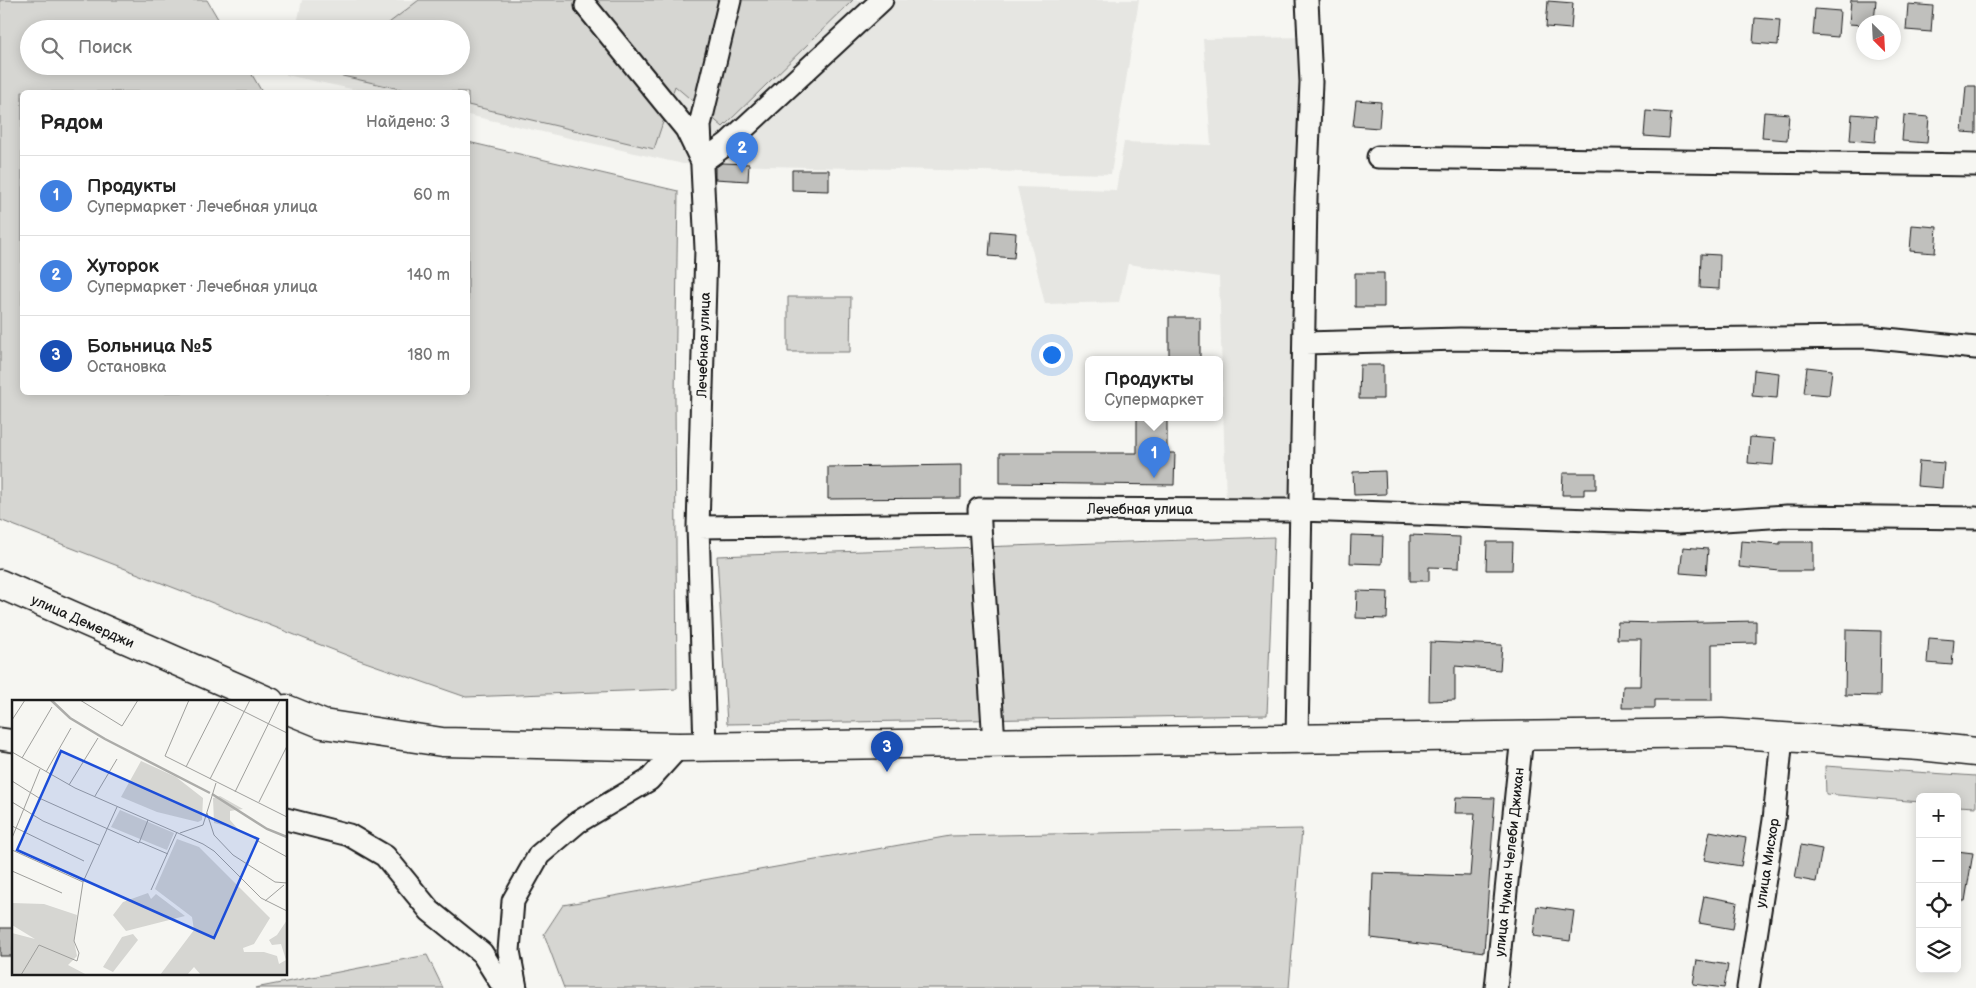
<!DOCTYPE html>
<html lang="ru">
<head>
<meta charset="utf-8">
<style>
  body { margin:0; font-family:"Balsamiq Sans",sans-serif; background:#f6f6f6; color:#222 }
  .controls { position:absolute; right:15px; bottom:15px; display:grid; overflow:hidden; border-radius:8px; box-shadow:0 2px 12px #0003 }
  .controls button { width:45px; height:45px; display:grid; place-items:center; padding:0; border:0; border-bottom:1px solid #e0e0e0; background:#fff; color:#222; font:25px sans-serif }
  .compass { position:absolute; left:1856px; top:15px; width:45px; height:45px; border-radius:50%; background:#fff; box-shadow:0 2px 12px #0003; rotate:156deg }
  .you { position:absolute; left:1051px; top:354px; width:18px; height:18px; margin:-12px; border:4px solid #fff; border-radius:50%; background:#1a73e8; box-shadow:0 0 0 8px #1a73e833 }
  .badge { display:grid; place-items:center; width:32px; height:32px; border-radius:50%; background:#b45309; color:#fff; font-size:16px; font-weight:700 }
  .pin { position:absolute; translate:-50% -41px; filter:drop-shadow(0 1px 2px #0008) }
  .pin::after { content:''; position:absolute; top:26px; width:18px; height:15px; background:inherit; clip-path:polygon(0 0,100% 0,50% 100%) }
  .popup { position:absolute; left:1085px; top:356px; width:138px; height:65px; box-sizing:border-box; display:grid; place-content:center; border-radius:8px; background:#fff; filter:drop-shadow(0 1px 4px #0005); font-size:16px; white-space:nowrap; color:#767676 }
  .popup b { font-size:19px; color:#222 }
  .popup::after { content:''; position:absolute; left:50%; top:100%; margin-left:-10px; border:10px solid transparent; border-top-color:#fff }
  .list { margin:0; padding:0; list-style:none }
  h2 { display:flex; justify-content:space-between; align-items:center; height:65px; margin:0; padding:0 20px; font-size:21px }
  h2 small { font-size:16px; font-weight:400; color:#767676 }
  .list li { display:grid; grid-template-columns:32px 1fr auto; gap:15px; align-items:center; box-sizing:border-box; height:80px; padding:0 20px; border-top:1px solid #e0e0e0 }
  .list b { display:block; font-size:19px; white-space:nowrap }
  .list p { margin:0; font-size:16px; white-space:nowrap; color:#767676 }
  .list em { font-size:16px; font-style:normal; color:#767676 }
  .icon { flex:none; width:28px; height:28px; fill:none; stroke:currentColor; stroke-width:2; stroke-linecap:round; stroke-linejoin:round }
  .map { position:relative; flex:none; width:1976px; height:988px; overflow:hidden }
  .search { position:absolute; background:#fff; box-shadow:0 2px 12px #0003; left:20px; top:20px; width:450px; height:55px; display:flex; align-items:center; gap:12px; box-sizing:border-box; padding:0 18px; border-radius:28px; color:#767676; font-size:19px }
  .panel { position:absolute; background:#fff; box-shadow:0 2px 12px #0003; left:20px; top:90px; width:450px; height:305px; border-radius:8px }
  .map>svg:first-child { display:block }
  .built { fill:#e6e6e2 }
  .green { fill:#d6d6d2; stroke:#797977 }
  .building { fill:#c0c0bd; stroke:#1c1c1c }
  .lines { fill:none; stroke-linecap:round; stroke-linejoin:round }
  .minor-casing { stroke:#1c1c1c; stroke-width:25 }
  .major-casing { stroke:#1c1c1c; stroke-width:31 }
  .minor { stroke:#f6f6f2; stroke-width:21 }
  .major { stroke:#f6f6f2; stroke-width:28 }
  .labels { text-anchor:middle; stroke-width:5; stroke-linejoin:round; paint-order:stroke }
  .street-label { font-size:14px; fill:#1c1c1c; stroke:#f6f6f2 }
  .inset-river { fill:none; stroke:#acaca9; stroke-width:2.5 }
  .inset-road { fill:none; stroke:#9f9f9c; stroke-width:1 }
  .view { fill:#1d4ed8; fill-opacity:0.15; stroke:#1d4ed8; stroke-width:2.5 }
  .inset-edge { fill:none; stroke:#1c1c1c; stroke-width:2.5 }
</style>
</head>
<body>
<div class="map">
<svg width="1976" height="988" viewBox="0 0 1976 988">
  <rect width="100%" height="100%" fill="#f6f6f2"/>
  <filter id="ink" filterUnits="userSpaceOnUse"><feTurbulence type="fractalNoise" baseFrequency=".02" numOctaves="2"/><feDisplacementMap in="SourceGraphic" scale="10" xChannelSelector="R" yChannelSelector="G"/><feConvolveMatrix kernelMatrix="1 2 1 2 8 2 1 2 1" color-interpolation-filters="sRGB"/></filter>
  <g filter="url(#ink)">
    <path class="built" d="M302,0H1139L1111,174L683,164L468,115V92H366L286,75L288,66H461V29H296Z
      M1308,37L1294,503L1226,502L1219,277L1128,264L1119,302L1045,304L1017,187L1116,190L1124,142L1211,145L1203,39Z"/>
    <path class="green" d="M0,0H207L224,29H29V66H247L262,92H22V392H468V142L678,191L675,397L677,689L466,697L354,658L0,520Z
      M419,0H853L723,127L675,86L654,149L468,105V92H413L325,72L332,66H461V29H381Z
      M788,297H851L850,352H788Z
      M1274,537L1267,715L727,724L717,556Z
      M1825,766L1976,776V807L1957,806V797H1920V802L1826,794Z
      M1302,829L1289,988H564L544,934L563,905L950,836Z
      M427,955L443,988H255Z"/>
    <path class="building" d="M1851,0H1876L1874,22H1864V25L1849,24Z
      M1548,1L1573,3L1571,29L1546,27Z
      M1908,4L1933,6L1931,32L1906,30Z
      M1815,9L1840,11L1838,37L1813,35Z
      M1755,18L1780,20L1778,45L1753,43Z
      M1966,86H1976V133L1962,132Z
      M1356,100L1381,102L1379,128L1353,126Z
      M1646,111L1671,113L1669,138L1644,136Z
      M1764,112L1789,114L1787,140L1762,138Z
      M1852,114L1877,116L1875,142L1850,140Z
      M1904,115L1929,117L1927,143L1902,141Z
      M722,163L749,164L748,181L715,179V168Z
      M792,170H829V191L792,190Z
      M1912,225L1937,227L1935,253L1910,251Z
      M991,231L1016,233L1014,258L989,256Z
      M1701,254L1720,255L1719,289L1700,288Z
      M1355,273H1384V307H1355Z
      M1169,317H1200V359H1169Z
      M1360,365H1383V399H1359Z
      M1807,367L1832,370L1829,395L1804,393Z
      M1754,370L1779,373L1777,398L1752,396Z
      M1137,417H1167V453H1175L1174,485L1000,483V453H1137Z
      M1750,437L1775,439L1773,465L1748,463Z
      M1919,461L1944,463L1942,488L1917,486Z
      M961,465V498L828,499V467Z
      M1385,471L1386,494L1354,495L1353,472Z
      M1563,473H1596V489H1584V495H1562Z
      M1351,535L1383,536L1382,564L1350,563Z
      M1410,535L1460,537L1459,568L1429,567V581H1410Z
      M1741,541L1780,544V542H1813V571H1780L1739,567Z
      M1487,542H1513L1512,570H1486Z
      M1683,547L1708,549L1706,575L1680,573Z
      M1357,591L1388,592L1387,619L1356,618Z
      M1756,621V643L1712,644V700H1655V708H1622L1623,686H1640L1641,639H1617L1618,622L1657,623Z
      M1846,630L1881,631L1880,696L1845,695Z
      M1929,638L1954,640L1952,665L1927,663Z
      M1430,642L1502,645L1500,670L1455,666V700L1429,701Z
      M1456,797L1495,798L1484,952L1371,938L1373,873L1470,876L1475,813H1455Z
      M1710,831L1746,838L1741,866L1704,860Z
      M1801,845L1822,849L1816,882L1795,878Z
      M1957,851L1973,853L1965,901H1957Z
      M1704,896L1737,902L1733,929L1699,923Z
      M1537,906L1574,911L1570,941L1533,936Z
      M0,928H14L13,956H0Z
      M1697,960L1728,965L1724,988L1693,984Z"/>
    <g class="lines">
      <g class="minor-casing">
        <path id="minor" d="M586,6L686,129L702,162L728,143L882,0
          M1378,157L1976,165
          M1304,343L1460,339L1568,340L1867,337L1976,348
          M698,527L979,524
          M0,739L14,741
          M1297,740L1306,198L1311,82L1307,0
          M994,743L979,509L1300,510L1678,523L1787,516L1976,518
          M705,746L698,527L706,249L700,125L730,0
          M286,819L349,835L385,856L430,911L482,953L504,988
          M516,988L509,951L513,901L539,855L578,822L649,780L679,747
          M1496,988L1522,736
          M1748,988L1774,820L1782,737"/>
      </g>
      <g class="major-casing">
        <path id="major" d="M0,584L270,702
          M286,709L323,724L442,742L679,747L1722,733L1920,746L1976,752"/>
      </g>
      <use href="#minor" class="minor"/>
      <use href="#major" class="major"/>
    </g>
  </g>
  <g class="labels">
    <g class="street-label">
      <text transform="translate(703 345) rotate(-88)" y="5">Лечебная улица</text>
      <text x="1140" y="514">Лечебная улица</text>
      <text transform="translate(83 621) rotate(24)" y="5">улица Демерджи</text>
      <text transform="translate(1509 862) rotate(-84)" y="5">улица Нуман Челеби Джихан</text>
      <text transform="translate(1767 863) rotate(-81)" y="5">улица Мисхор</text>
    </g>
  </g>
  <g transform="translate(12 700)">
    <rect width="275" height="275" fill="#f6f6f2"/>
    <path d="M129,61L164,77L191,98L190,120L186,122L145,112L109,97ZM208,96L231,109L218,111V120L226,129L202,123L201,98ZM108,110L162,133L155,150L99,127ZM165,139L187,147L258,218L242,244L231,248L232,252H252L265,256L267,264L274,260L269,244L260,245L257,240L265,235L275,220V275H189L182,267L175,275H148L182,230L180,217L143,189ZM136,193L139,199L144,194L173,216L114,231L101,215L111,202ZM0,203L32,204L65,215L62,241L65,256L56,265L75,275H0V233L23,239L0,225ZM121,234L126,240L101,272L91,267L110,237Z" fill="#d6d6d2"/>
    <path class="inset-river" d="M39,0L58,18L93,39L198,93M200,94L255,129L275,137"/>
    <path class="inset-road" d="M68,0L110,26L126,0M177,0L153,56L275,117M209,0L275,33M0,20L13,0M0,52L63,88L191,144L202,151L249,198L275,211M10,58L40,7M174,67L208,0M34,72L59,28M198,79L238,0M0,81L27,98L127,143L136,120M57,85L86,38M223,92L268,0M83,96L105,59M0,102L31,121L87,145M247,102L275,46M195,113L202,135L221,155L263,182L275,183M0,126L72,161M168,133L191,125L204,83M0,138L28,69M246,141L275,157M128,142L156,154M0,150L71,182M0,171L50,193M139,190L165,132M253,201L272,185M9,275L27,245L65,261L67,253L62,241L71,182L105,107"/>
    <path class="view" d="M49,51L246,139L202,238L5,150Z"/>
    <rect width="275" height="275" class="inset-edge"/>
  </g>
</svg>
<div class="controls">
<button>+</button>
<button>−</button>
<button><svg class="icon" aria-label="locate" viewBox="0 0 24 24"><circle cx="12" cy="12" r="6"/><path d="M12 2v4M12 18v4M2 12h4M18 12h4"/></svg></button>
<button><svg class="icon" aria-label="layers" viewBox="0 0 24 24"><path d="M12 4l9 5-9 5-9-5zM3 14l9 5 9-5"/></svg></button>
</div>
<svg class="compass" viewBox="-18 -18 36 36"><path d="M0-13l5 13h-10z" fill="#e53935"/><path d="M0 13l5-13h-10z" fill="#767676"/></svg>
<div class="you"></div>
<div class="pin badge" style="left:1154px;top:478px;background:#3f7fe0">1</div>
<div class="popup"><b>Продукты</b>Супермаркет</div>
<div class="pin badge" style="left:742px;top:173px;background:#3f7fe0">2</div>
<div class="pin badge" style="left:887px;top:772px;background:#1a4fb4">3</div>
<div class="search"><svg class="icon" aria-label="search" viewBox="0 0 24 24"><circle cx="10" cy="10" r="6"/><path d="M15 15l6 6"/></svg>Поиск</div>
<section class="panel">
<h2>Рядом<small>Найдено: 3</small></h2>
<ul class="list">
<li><span class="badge" style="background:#3f7fe0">1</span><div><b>Продукты</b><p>Супермаркет · Лечебная улица</p></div><em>60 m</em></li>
<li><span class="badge" style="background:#3f7fe0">2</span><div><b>Хуторок</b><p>Супермаркет · Лечебная улица</p></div><em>140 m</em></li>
<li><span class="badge" style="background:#1a4fb4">3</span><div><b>Больница №5</b><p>Остановка</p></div><em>180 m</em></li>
</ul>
</section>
</div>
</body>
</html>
